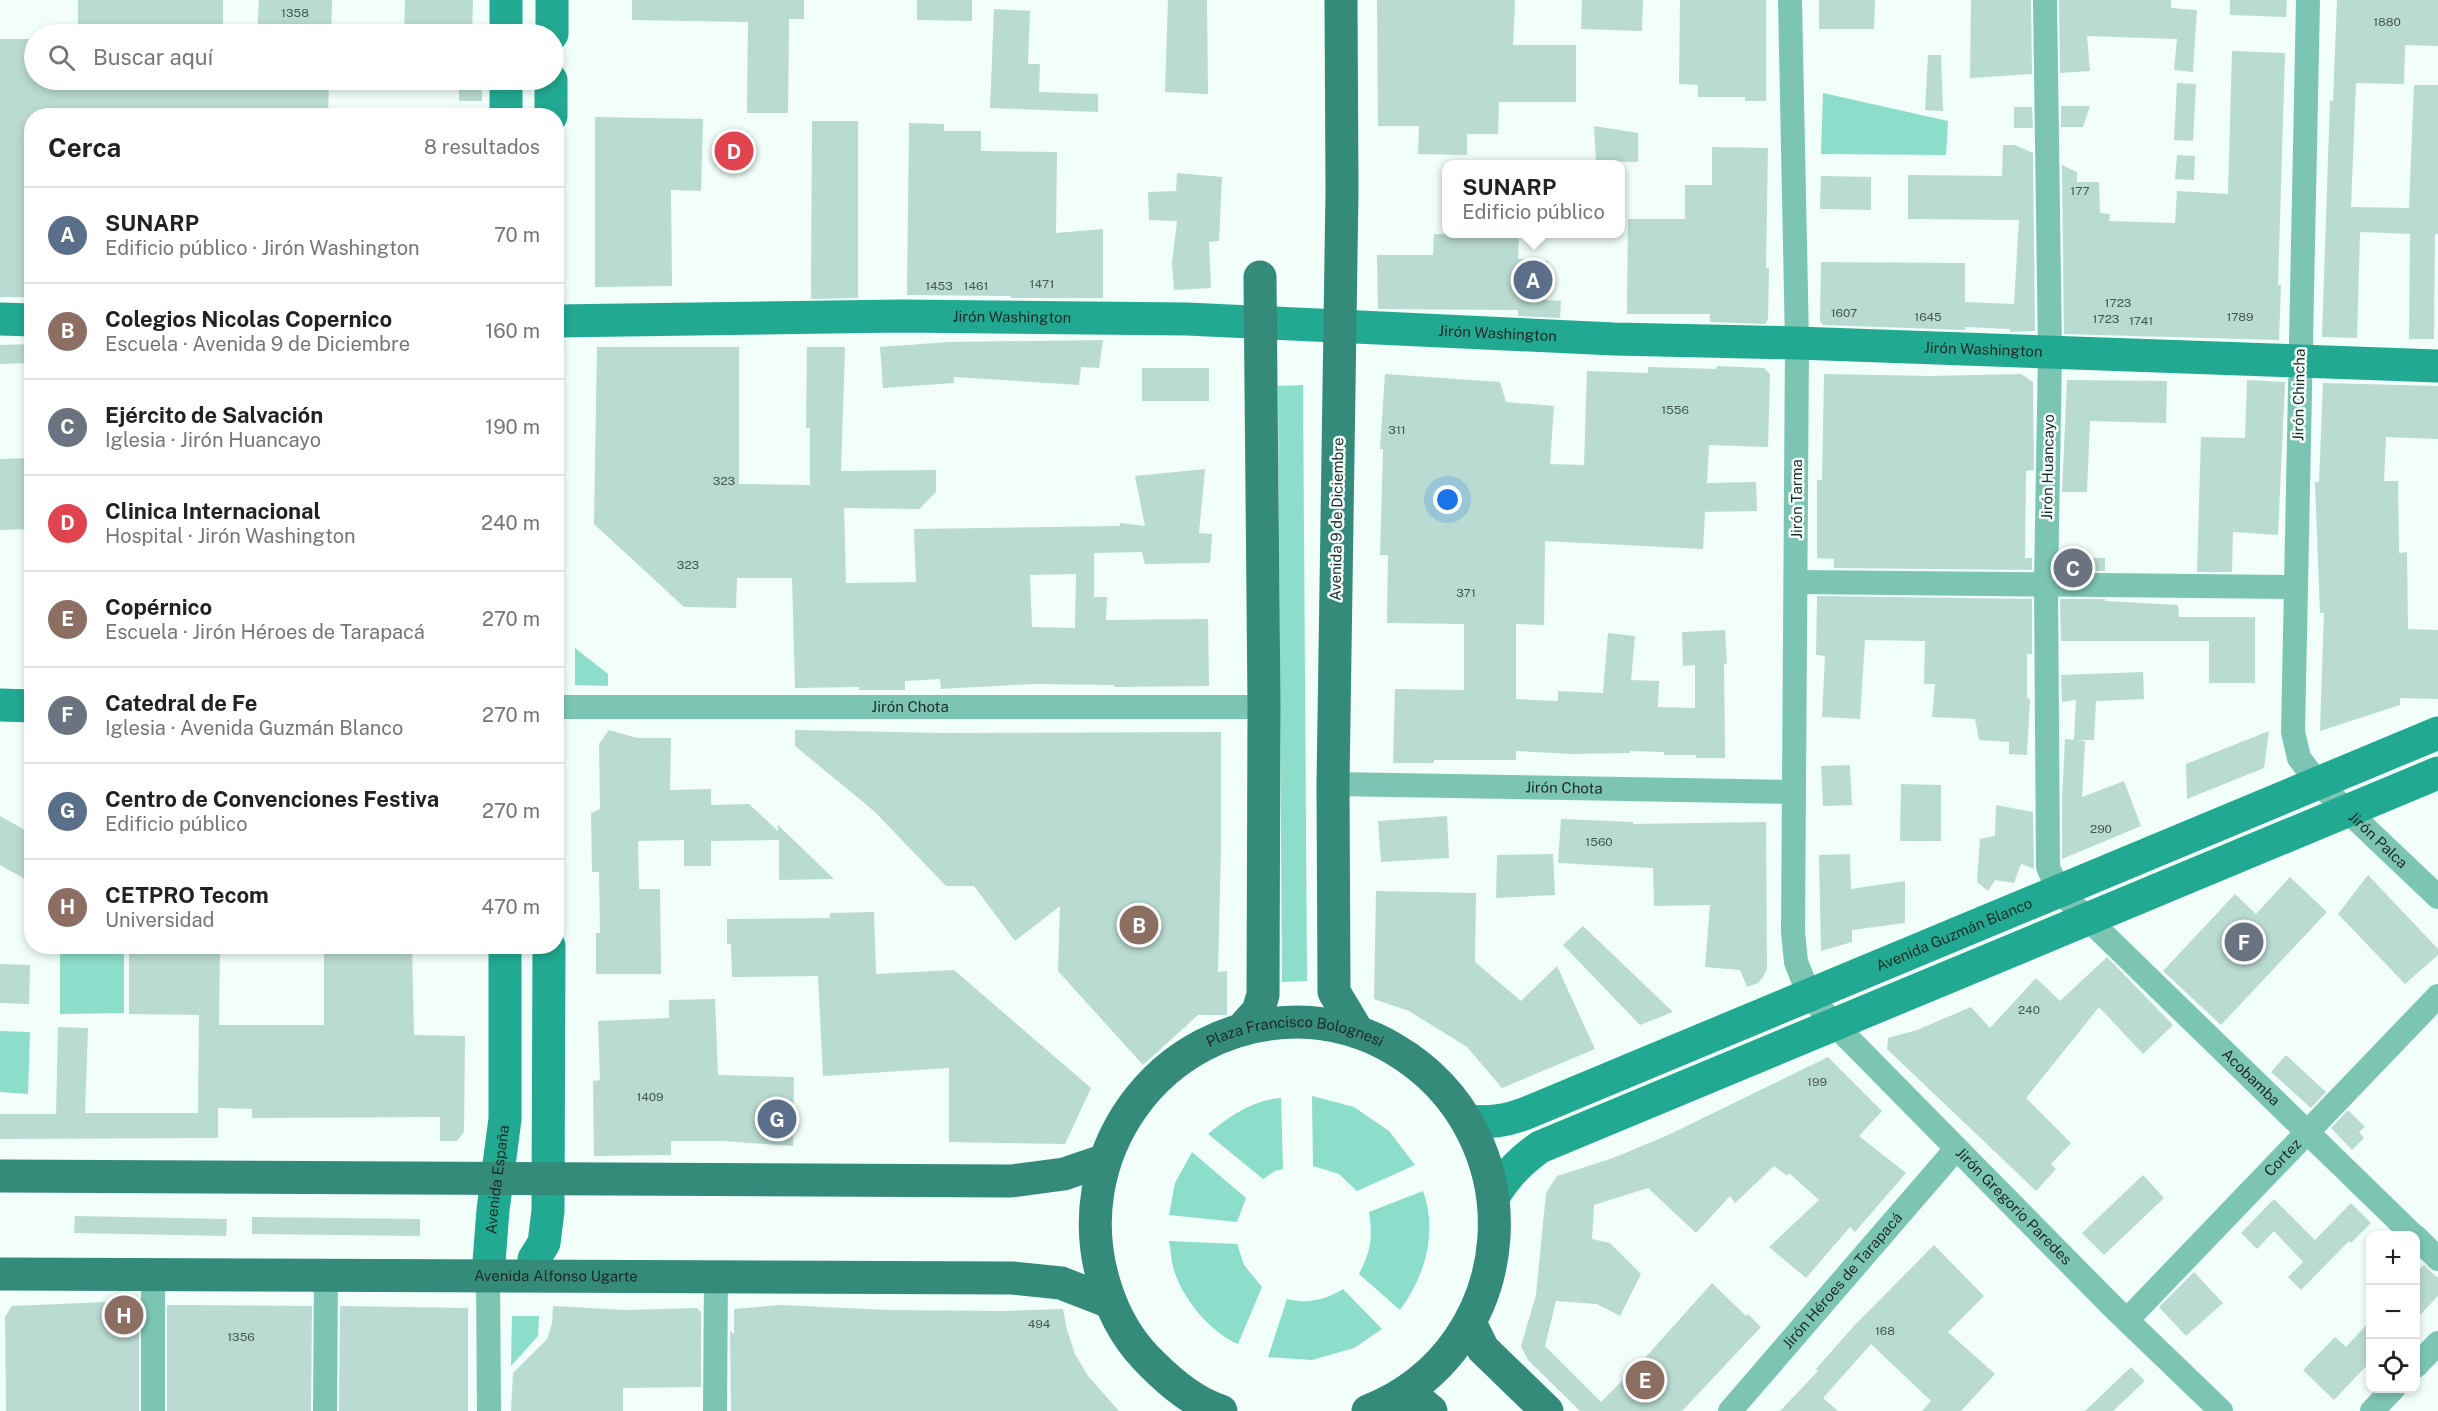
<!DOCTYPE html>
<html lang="es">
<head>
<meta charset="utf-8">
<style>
  body { margin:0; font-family:"Public Sans",sans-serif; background:#f6f6f6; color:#222 }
  .controls { position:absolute; right:18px; bottom:18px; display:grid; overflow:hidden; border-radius:12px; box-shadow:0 3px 9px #0003 }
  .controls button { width:54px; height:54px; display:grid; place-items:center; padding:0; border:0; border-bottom:2px solid #e0e0e0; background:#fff; color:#222; font:30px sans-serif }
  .you { position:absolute; left:1448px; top:500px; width:21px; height:21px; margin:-15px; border:4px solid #fff; border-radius:50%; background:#1a73e8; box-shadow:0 0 0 9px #1a73e833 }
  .badge { display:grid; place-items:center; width:39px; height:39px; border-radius:50%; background:#9a369c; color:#fff; font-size:20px; font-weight:700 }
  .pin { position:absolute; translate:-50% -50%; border:3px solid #fff; box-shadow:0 2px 6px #0006 }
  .popup { position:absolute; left:1442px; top:160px; width:183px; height:78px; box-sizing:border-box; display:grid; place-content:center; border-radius:12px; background:#fff; filter:drop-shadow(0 2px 4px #0005); font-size:20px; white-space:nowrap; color:#767676 }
  .popup b { font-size:22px; color:#222 }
  .popup::after { content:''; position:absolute; left:50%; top:100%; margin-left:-12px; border:12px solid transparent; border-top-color:#fff }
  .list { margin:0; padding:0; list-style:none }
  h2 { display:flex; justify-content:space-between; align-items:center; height:78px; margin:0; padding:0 24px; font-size:26px }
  h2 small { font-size:20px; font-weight:400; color:#767676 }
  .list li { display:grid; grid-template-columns:39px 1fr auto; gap:18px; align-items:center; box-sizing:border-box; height:96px; padding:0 24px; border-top:2px solid #e0e0e0 }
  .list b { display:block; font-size:22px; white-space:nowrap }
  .list p { margin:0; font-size:20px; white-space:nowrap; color:#767676 }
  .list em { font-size:20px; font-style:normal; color:#767676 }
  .icon { flex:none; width:33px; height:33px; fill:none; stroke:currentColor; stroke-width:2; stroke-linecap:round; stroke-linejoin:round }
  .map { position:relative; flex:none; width:2438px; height:1411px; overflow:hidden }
  .search { position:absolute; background:#fff; box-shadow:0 3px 9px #0003; left:24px; top:24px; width:540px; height:66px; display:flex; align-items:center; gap:15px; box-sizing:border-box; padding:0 21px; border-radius:33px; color:#767676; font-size:22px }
  .panel { position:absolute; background:#fff; box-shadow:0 3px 9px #0003; left:24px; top:108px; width:540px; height:846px; border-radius:24px }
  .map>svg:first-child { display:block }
  .green { fill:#8cddc9 }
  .building { fill:#badbd2; fill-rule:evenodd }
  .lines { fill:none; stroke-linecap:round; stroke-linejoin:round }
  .street { stroke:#7dc5b3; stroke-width:24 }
  .secondary { stroke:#22a991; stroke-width:33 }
  .primary { stroke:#358b79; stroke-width:33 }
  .labels { text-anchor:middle; stroke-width:5; stroke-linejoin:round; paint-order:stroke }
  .number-label { font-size:12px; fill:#445651 }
  .street-label { font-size:15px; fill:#1d2a26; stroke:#f1fefa }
</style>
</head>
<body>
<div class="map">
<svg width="2438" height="1411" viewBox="0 0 2438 1411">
  <rect width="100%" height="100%" fill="#f1fefa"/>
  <path class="green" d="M1823,93L1948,121L1946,155L1821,154Z
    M1303,385L1307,981L1282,982L1278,386Z
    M575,648L608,674V686L575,685Z
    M60,947H124V1013L60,1014Z
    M0,1031L30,1032L28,1094L0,1092Z
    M1312,1096L1354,1107L1389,1131L1415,1165L1357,1191L1339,1174L1313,1166Z
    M1281,1098L1283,1169L1275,1171L1263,1179L1208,1134C1229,1116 1253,1100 1281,1098Z
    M1192,1152L1246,1198L1237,1222L1169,1215L1175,1183Z
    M1423,1191C1438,1232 1425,1276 1400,1310L1359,1274C1371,1250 1373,1238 1369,1212Z
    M1169,1241L1237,1244L1244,1265L1262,1287L1238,1344C1211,1333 1182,1298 1174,1270C1171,1261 1171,1250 1169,1241Z
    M1343,1289L1382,1329L1354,1348L1312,1360L1268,1357L1287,1299C1307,1304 1326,1300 1343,1289Z
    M512,1316H539L538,1336L511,1366Z"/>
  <path class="building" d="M78,0H223V34H78Z
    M259,0H332L331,34H257Z
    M405,0H473L472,34H404Z
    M632,0H804V19H789L788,113H747L748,22L632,20Z
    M917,0H972V21L917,20Z
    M1168,0H1207L1208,94L1165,92Z
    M1377,0H1515L1513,45H1576V102H1499L1498,134H1467V155L1418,154L1419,126H1378Z
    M1582,0H1643L1642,31L1581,29Z
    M1680,0H1766V101H1745V97H1698V85L1679,84Z
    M1819,0H1875L1874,29H1819Z
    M1971,0H2031L2032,74L1970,78Z
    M2059,0H2171V8L2197,10L2193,72L2174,70L2177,39L2087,36L2090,71L2060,73Z
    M2230,0H2287L2286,17L2230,15Z
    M2337,0H2438V46L2405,45L2404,84L2356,83L2351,207L2409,208L2414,85H2438V234H2435L2434,339H2409L2410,234L2360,232L2357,338L2322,337L2330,100L2333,101Z
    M994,9L1030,11L1028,64H1040L1039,92L1098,94V112L990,108Z
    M0,39H34V80H329L328,116H32V297H0Z
    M2232,51L2285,53L2278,285H2281L2279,340L2064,334L2062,165L2077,172V182H2099L2100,213L2110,214L2109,221L2175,223L2177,191L2228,194Z
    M1928,55H1941L1943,111L1925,110Z
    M459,80H482V101H459Z
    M2177,83L2196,84L2193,141L2174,140Z
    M2061,106H2090L2083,127H2061Z
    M2014,107H2032L2033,128H2014Z
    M595,117L703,119L701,191L671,190L672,286L595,287Z
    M812,121H858V298L811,299Z
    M909,123L944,124V131H981V151L1057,152L1056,233L1103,229V298H1011V296L907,295Z
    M1594,126L1638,133V162L1596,161Z
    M2003,145H2015L2033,153L2035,331L2010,332V329L1965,327V330L1823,325L1820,321L1821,262L1965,263V302L2014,304L2019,220L1908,219V175L2002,176Z
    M1712,147L1768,148L1766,268H1769L1768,319L1765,324L1710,322V314H1627L1628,219H1685V185H1712Z
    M2177,155L2195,156L2194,180L2175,179Z
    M1177,173L1222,177L1219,241L1209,242L1211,288L1174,290L1172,263L1177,221L1149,220L1148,192L1176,191Z
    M1821,176L1871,177V210L1820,209Z
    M1434,234H1519L1518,259L1548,261L1546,300L1561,301L1560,318L1518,316V310L1378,309L1377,255H1433Z
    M1103,340L1099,368L1081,367L1079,385L954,377V383L883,388L880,347L949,342Z
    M32,344V363L0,364V345Z
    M597,347H739V484L810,485V428H806L807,347H845L841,471L936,470V492L919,509L844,508L846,583L916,582L914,529L1120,526V523L1145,526L1135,476L1205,469L1199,533L1212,534L1210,563L1145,564L1142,552L1094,553V597H1107L1106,620L1208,619L1209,686L1114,687V685L1034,684L941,689L940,679L905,681V690H859V687L795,688L792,578H737L736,608L684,607L594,524ZM1076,574L1075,628L1032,627L1030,575Z
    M1717,366L1764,368L1770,374L1768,447L1709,445L1707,483L1756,482L1757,511L1705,512L1703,549L1545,541L1544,625L1516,624V699L1558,701V691L1603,693L1608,633L1635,636L1631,680L1659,681L1658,707L1695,708V665L1683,666L1682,632L1725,630L1727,664H1724L1725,758H1696V755H1664V752L1630,751V753L1573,754L1516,751V760H1434V763H1393L1395,689L1464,690V624L1387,623L1388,555H1380L1383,449H1380L1385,374L1500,382L1506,402L1554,406L1550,464L1584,465L1587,371L1648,373V367L1716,369Z
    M1142,368H1209V401H1142Z
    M1824,374L1931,376L2021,374L2033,382L2034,470L2026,471L2025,558H2032V570L1834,568V559L1817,558V480H1822Z
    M2067,380L2167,381L2166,423L2090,421L2087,492H2062Z
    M2247,380L2285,382L2278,535L2233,532L2232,572H2197L2201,437L2245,438Z
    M2323,383L2438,386V439L2386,437L2384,481H2398L2399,553L2407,552L2408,629L2438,630V699L2400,698V705L2320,731L2324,613H2320L2315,482H2319Z
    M32,458V529L0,530V459Z
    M2061,558H2105V571L2060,570Z
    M1817,596L2032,599V654H2027V698L2030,699L2027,755L2009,754V742L1979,740L1975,719L1932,717L1935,684H1924L1925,641L1865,640L1860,719L1822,717L1825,656L1816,655Z
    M2060,599H2105V601L2178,605L2179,617H2255V683H2209V641H2061Z
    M2143,672L2144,699L2096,701L2094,740H2076L2085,741L2082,797L2124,781L2141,826L2062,859V799L2065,739L2074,740L2076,700L2062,702L2061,675Z
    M609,730L637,738H671L670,790L711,789V805L749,804L778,831V825L834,879L779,880V840L711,841V866H684V840L638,841L639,889H660L661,974H596V933H600L599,872H592L591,813L600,809L599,744Z
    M795,730L946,733L1221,732V847L1218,972L1227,971V1015H1198L1143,1065L1058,971L1060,906L1015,941L974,886H946L874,811L795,746Z
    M2269,731L2264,768L2187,799L2186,764Z
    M1850,765L1852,805L1823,806L1821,766Z
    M1901,784L1941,785V841H1900Z
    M1996,805L2033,812L2034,869L2021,864L2014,883L1995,880L1988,891L1977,882L1980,839L1995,836Z
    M0,816L32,834V883L0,865Z
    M1447,816L1449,858L1381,862L1378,821Z
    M1561,819L1633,822V824L1766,822L1767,969L1763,977L1758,983L1747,987L1740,970L1705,967L1710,905L1654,906L1653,868L1558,863Z
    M1553,854L1555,895L1496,898L1497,855Z
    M1850,854L1851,889L1905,881V923L1852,930V942L1821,951L1819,855Z
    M2368,875L2438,949V955L2405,984L2338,914Z
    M2290,877L2327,912L2221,1025L2163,971L2235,894L2256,914Z
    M1376,891L1476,893L1475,962L1521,1001L1557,966L1595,1049L1502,1088L1467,1047L1409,1011L1374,999Z
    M874,912L876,974L954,970L1091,1088L1065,1144L949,1142V1068L823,1076L818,976L732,977L731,944H727V919L830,918V913Z
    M1583,926L1673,1012L1640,1025L1563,945Z
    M129,946H220L219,1025H324V946H412L414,1035L465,1036L464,1132L457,1141H440V1117L252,1118V1109L218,1108V1138L0,1139V1114H56L58,1027L88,1028L85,1113H198L199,1015L129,1014Z
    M2107,957L2173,1025L2143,1054L2099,1007L2026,1098L2071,1143L2051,1164L2056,1169L2036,1191L1887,1049L1888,1038L1917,1030L1971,1007L1990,1028L2036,978L2060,1001Z
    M0,964L30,965L29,1004L0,1003Z
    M715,999L718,1075L794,1077L793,1146L723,1141H671V1155L594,1156L593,1081L600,1080L598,1021L669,1018V1000Z
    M2286,1055L2326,1092L2311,1108L2271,1072Z
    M1828,1057L1882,1111L1859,1136L1906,1173L1855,1232L1850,1227L1806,1278L1769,1247L1819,1200L1789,1173L1787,1176L1774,1166L1735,1203L1730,1196L1696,1233L1648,1188L1594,1205L1592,1239L1610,1243L1641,1274L1620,1316L1597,1304L1556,1301L1545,1346L1601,1402L1644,1359L1712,1283L1746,1316L1748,1314L1761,1327L1682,1411H1580L1528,1360L1521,1346L1536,1295L1546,1193L1557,1176L1613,1158L1666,1136Z
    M2347,1111H2349L2365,1127L2359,1132L2364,1138L2352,1150L2331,1128Z
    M2143,1175L2164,1198L2104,1255L2082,1233Z
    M2274,1199L2315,1240L2351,1203L2371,1223L2351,1243L2349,1241L2301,1290L2288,1277L2303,1262L2274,1231L2257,1249L2241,1233Z
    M75,1216L227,1219L226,1236L74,1233Z
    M252,1217L420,1219V1236L252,1234Z
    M1934,1245L1984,1296L1948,1332L1995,1374L1961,1411H1922L1931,1401L1871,1344L1823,1398L1838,1411H1780L1818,1371L1816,1369L1853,1327Z
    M2424,1265L2438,1278V1296L2415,1320V1273Z
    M2194,1272L2223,1303L2186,1336L2159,1307Z
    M129,1301L139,1310V1411H6L5,1317L12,1306Z
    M167,1305L312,1306L311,1411H167Z
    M781,1305L888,1310L1004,1311L1063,1309L1067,1330L1075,1354L1088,1376L1119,1411H731L730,1331L734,1334V1309Z
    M340,1306L468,1308V1411H339Z
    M553,1306L625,1310L697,1308L701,1312V1387L623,1388V1411H511L513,1373L547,1339L552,1324Z
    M2370,1321V1362L2334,1400L2303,1370L2335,1337L2346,1347Z
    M2131,1367L2145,1381L2113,1411H2085Z"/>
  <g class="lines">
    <g class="street">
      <path id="s1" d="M1790,0L1797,343L1793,932L1796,962L1809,995L1835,1025L2112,1306L2221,1411"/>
      <path id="s2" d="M2045,0L2050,353L2046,584L2048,867L2058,890L2414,1236"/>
      <path id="s3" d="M2308,0L2293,732L2299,758L2318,783L2438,897"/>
      <path d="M1797,582L2296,587"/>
      <path id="s4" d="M556,707H1264"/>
      <path id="s5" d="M1333,784L1794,792"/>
      <path d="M2416,1237L2438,1259"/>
      <path d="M488,1275L489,1411"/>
      <path id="s6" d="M2127,1320L2438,996"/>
      <path d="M2416,1366L2438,1343"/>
      <path d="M153,1411V1275"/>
      <path d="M325,1411L326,1275"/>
      <path d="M715,1411L716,1276"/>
      <path id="s7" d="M1730,1411L1956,1149"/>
      <path d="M2372,1411L2394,1388"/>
    </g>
    <g class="secondary">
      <path d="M506,0V34"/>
      <path d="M552,34V0"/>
      <path d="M506,80V116"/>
      <path d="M551,116V80"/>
      <path d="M0,319L32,320"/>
      <path id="s8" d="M556,321L901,316L1187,319L1614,339L1797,343L2438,366"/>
      <path d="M0,705L32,706"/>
      <path id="s9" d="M1467,1121C1490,1123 1507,1121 1529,1112L2438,733"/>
      <path d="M1494,1196C1506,1175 1520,1161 1540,1147L2438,773"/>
      <path d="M534,1259L544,1243L548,1211L549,946"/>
      <path id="s10" d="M488,1275L493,1210L505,1119V946"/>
    </g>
    <g class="primary">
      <path d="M1341,0L1342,191L1333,784L1334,992L1358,1032"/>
      <path d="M1241,1030L1258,1011L1263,995L1264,707L1260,277"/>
      <path d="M0,1176L1011,1181L1064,1174L1105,1160"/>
      <path id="s11" d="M0,1274L1012,1278L1061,1283L1110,1302"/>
      <path d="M1470,1323L1483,1349L1547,1411"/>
      <path d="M1407,1391L1431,1411"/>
      <path id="s12" d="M1221,1411C1194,1403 1171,1383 1152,1364C1131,1344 1115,1317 1106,1289C1062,1157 1159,1022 1298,1022C1331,1022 1366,1032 1394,1049C1538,1134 1525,1348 1368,1411"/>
    </g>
  </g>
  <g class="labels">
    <g class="number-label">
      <text x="295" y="17">1358</text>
      <text x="2387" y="26">1880</text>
      <text x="2080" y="195">177</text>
      <text x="1042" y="288">1471</text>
      <text x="939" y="290">1453</text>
      <text x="976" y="290">1461</text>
      <text x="2118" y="307">1723</text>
      <text x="1844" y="317">1607</text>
      <text x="1928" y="321">1645</text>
      <text x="2240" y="321">1789</text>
      <text x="2106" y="323">1723</text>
      <text x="2141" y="325">1741</text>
      <text x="1675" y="414">1556</text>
      <text x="1397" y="434">311</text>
      <text x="724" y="485">323</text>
      <text x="688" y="569">323</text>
      <text x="1466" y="597">371</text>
      <text x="2101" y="833">290</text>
      <text x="1599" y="846">1560</text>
      <text x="2029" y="1014">240</text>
      <text x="1817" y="1086">199</text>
      <text x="650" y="1101">1409</text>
      <text x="1039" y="1328">494</text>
      <text x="1885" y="1335">168</text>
      <text x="241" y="1341">1356</text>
    </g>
    <g class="street-label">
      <text dy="5" stroke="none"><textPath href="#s8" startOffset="456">Jirón Washington</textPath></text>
      <text dy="5" stroke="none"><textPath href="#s8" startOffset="942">Jirón Washington</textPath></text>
      <text dy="5" stroke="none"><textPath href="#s8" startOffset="1428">Jirón Washington</textPath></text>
      <text transform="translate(2299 395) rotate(-89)" y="5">Jirón Chincha</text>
      <text transform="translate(2048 467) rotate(-89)" y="5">Jirón Huancayo</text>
      <text transform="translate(1797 499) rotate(-90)" y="5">Jirón Tarma</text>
      <text transform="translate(1337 519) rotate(-89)" y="5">Avenida 9 de Diciembre</text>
      <text dy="5" stroke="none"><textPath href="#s4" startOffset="354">Jirón Chota</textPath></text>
      <text dy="5" stroke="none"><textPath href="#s5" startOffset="231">Jirón Chota</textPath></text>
      <text dy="5" stroke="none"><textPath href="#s3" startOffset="873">Jirón Palca</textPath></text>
      <text dy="5" stroke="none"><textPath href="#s9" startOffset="524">Avenida Guzmán Blanco</textPath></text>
      <text dy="5" stroke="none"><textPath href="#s12" startOffset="554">Plaza Francisco Bolognesi</textPath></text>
      <text dy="5" stroke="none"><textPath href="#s2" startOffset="1161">Acobamba</textPath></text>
      <text dy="5" stroke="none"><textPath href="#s6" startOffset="225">Cortez</textPath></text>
      <text dy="5" stroke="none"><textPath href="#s10" startOffset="96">Avenida España</textPath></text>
      <text dy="5" stroke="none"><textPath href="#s1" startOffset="1292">Jirón Gregorio Paredes</textPath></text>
      <text dy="5" stroke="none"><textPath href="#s11" startOffset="556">Avenida Alfonso Ugarte</textPath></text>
      <text dy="5" stroke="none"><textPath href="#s7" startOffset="172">Jirón Héroes de Tarapacá</textPath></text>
    </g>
  </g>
</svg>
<div class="controls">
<button>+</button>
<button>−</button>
<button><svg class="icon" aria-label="locate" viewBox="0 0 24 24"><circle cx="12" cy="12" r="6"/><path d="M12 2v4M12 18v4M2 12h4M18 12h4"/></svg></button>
</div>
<div class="you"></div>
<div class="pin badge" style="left:1533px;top:280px;background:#5c6f8a">A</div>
<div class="popup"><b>SUNARP</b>Edificio público</div>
<div class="pin badge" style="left:1139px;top:925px;background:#8d6e63">B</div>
<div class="pin badge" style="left:2073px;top:568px;background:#6b7280">C</div>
<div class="pin badge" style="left:734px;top:151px;background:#e0444e">D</div>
<div class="pin badge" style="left:1645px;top:1380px;background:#8d6e63">E</div>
<div class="pin badge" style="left:2244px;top:942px;background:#6b7280">F</div>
<div class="pin badge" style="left:777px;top:1119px;background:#5c6f8a">G</div>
<div class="pin badge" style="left:124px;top:1315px;background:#8d6e63">H</div>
<div class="search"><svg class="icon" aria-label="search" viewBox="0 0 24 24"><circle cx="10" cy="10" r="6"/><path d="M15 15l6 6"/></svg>Buscar aquí</div>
<section class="panel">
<h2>Cerca<small>8 resultados</small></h2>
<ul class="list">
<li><span class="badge" style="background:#5c6f8a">A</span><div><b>SUNARP</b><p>Edificio público · Jirón Washington</p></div><em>70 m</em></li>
<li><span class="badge" style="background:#8d6e63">B</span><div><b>Colegios Nicolas Copernico</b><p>Escuela · Avenida 9 de Diciembre</p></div><em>160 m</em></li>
<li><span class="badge" style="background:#6b7280">C</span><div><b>Ejército de Salvación</b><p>Iglesia · Jirón Huancayo</p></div><em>190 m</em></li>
<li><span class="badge" style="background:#e0444e">D</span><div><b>Clinica Internacional</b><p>Hospital · Jirón Washington</p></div><em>240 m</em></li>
<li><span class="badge" style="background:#8d6e63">E</span><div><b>Copérnico</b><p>Escuela · Jirón Héroes de Tarapacá</p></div><em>270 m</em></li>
<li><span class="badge" style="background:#6b7280">F</span><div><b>Catedral de Fe</b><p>Iglesia · Avenida Guzmán Blanco</p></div><em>270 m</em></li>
<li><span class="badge" style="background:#5c6f8a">G</span><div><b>Centro de Convenciones Festiva</b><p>Edificio público</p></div><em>270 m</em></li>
<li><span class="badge" style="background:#8d6e63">H</span><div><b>CETPRO Tecom</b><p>Universidad</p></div><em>470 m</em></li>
</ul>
</section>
</div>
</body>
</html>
